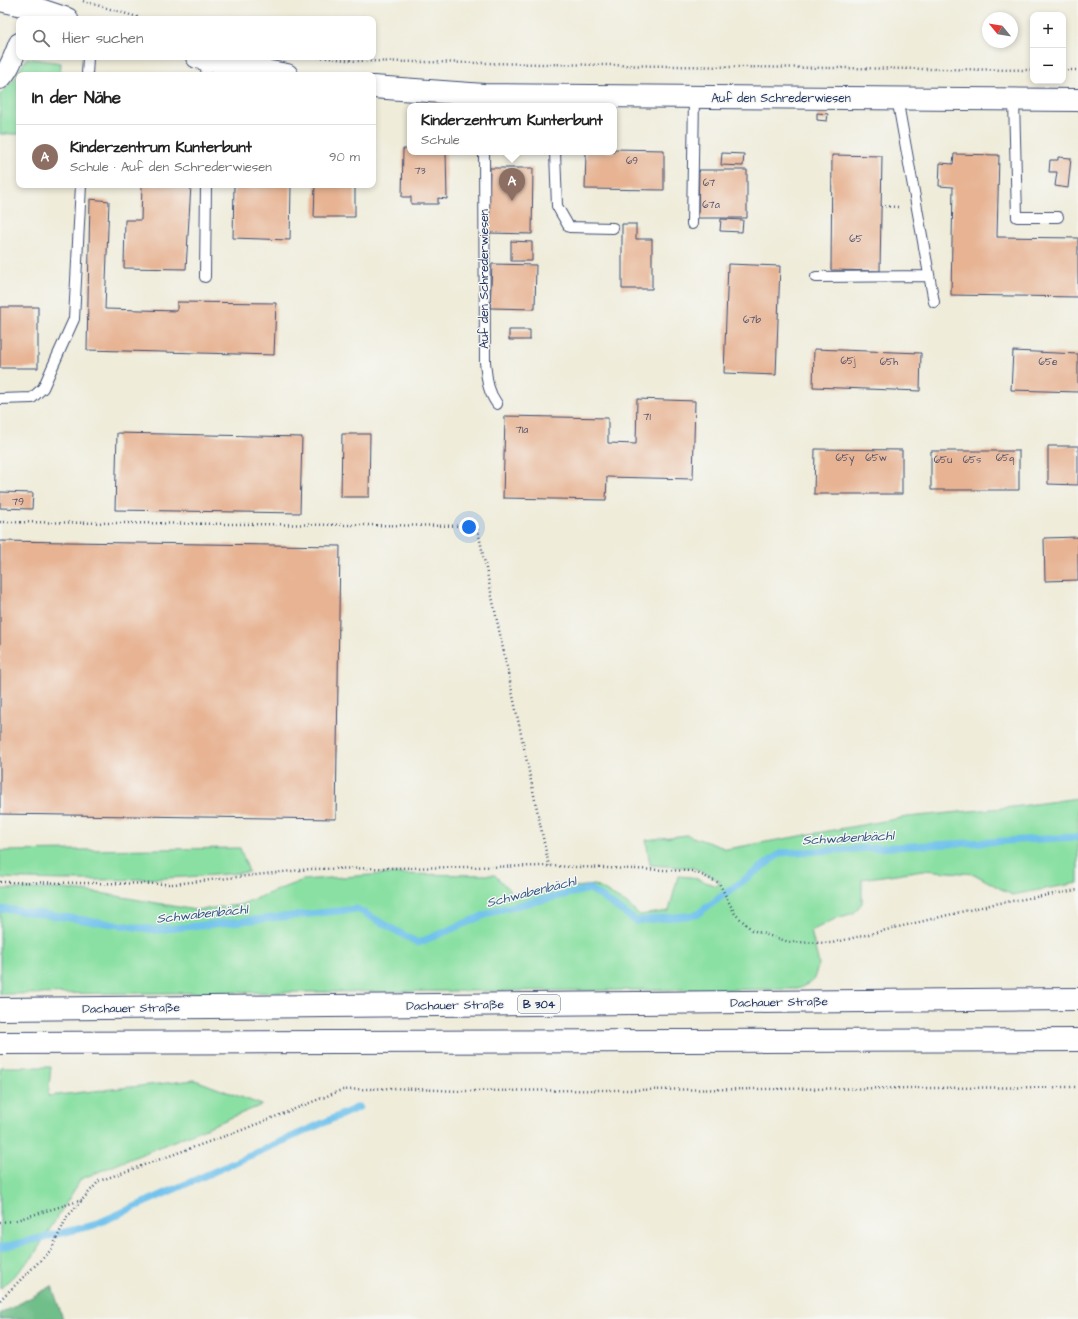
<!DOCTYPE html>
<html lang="de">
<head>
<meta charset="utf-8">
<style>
  body { margin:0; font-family:"Architects Daughter",sans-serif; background:#f6f6f6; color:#222 }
  .controls { position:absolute; right:12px; top:12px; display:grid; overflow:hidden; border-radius:8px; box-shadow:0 2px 6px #0003 }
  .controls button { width:36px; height:36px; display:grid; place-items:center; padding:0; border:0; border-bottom:1px solid #e0e0e0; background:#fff; color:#222; font:20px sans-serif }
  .compass { position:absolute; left:982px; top:12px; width:36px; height:36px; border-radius:50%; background:#fff; box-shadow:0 2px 6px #0003; rotate:300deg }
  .you { position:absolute; left:469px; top:527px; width:14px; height:14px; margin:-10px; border:3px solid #fff; border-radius:50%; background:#1a73e8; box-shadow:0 0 0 6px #1a73e833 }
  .badge { display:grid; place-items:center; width:26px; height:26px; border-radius:50%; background:#d1495b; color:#fff; font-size:13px; font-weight:700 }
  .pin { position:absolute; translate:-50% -33px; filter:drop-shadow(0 1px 2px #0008) }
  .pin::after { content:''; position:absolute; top:21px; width:14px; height:12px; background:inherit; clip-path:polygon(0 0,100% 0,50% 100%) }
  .popup { position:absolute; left:407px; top:103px; width:210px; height:52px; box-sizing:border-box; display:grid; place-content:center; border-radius:8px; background:#fff; filter:drop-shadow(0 1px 3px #0005); font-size:13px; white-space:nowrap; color:#767676 }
  .popup b { font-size:15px; color:#222 }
  .popup::after { content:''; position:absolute; left:50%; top:100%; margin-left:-8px; border:8px solid transparent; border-top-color:#fff }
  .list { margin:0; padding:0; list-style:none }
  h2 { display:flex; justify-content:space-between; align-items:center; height:52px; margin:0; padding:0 16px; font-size:17px }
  h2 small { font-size:13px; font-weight:400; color:#767676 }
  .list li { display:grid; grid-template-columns:26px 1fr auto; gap:12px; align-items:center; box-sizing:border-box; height:64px; padding:0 16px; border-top:1px solid #e0e0e0 }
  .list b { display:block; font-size:15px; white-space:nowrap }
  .list p { margin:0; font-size:13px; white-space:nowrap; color:#767676 }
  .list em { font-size:13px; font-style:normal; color:#767676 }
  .icon { flex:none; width:22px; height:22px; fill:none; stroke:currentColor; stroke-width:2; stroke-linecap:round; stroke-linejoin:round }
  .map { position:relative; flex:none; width:1078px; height:1319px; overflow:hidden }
  .search { position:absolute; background:#fff; box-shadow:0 2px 6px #0003; left:16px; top:16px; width:360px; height:44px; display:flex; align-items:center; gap:10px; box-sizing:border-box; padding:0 14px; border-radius:8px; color:#767676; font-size:15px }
  .panel { position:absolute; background:#fff; box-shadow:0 2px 6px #0003; left:16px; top:72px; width:360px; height:116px; border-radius:8px }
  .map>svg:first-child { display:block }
  .green { fill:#8ae0a3; stroke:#528880 }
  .forest { fill:#6fbe89; stroke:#457674 }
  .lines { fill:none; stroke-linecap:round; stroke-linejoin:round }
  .stream { stroke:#71c2ec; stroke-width:7 }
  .building { fill:#e7b393 }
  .lane-casing { stroke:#3b4b71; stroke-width:12 }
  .street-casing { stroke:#3b4b71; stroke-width:22 }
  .secondary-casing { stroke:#3b4b71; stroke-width:24 }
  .primary-casing { stroke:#3b4b71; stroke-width:24 }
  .path { stroke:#3b4b71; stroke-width:2.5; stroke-dasharray:1 3; stroke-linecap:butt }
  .lane { stroke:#fff; stroke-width:10 }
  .street { stroke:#fff; stroke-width:20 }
  .secondary { stroke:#fff; stroke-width:22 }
  .primary { stroke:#fff; stroke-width:22 }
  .labels { text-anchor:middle; stroke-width:3; stroke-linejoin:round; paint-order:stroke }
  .number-label { font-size:10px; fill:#4e506b }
  .shield { fill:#f6f6f2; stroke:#5d6b8a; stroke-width:1 }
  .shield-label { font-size:11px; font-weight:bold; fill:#1b2f5e }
  .street-label { font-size:12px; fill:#1b2f5e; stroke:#f6f6f2 }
  .water-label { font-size:13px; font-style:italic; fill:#305482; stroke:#f6f6f2 }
</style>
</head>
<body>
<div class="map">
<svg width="1078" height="1319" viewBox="0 0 1078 1319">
  <rect width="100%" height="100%" fill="#f6f6f2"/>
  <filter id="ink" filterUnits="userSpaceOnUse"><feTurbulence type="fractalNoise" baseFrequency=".025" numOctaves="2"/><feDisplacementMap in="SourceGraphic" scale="8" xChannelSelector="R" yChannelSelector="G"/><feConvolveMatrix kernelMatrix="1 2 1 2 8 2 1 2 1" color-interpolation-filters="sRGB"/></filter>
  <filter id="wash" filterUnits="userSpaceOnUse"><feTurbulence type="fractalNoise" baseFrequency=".012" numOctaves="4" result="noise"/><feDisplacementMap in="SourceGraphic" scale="16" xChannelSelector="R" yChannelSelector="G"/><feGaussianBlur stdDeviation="0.9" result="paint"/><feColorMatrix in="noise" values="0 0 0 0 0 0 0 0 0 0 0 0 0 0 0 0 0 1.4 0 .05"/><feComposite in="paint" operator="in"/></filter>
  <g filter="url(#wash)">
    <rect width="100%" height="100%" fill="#efecda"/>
    <path class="green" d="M27,58L61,63L60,75H19V134H0V94L14,80Z
      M1078,798V883L1012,895L974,874L923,870L862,879V903L854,913L837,918L811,931L819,964L813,981L798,989L0,994V889H63L106,894L195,910L239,905L303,880L384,874L495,875L512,893L595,885L626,903L639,915L669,911L678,876L691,877L717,886L720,881L694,868L650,865L646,840L687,835L727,849L907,817L1013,807Z
      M240,848L249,872C166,880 83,882 0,878V851Z
      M0,1067H51L48,1096L195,1080L262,1105L81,1179L32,1258L0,1289Z"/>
    <path class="forest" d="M52,1286L63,1319H0V1314Z"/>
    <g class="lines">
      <path class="stream" d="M0,910L6,909L156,930L357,909L418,943L497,910L590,889L636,921L696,915L781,853L1078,837
        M0,1248L94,1225L359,1107"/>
    </g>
    <g id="blocks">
      <path class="building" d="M817,113L828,114L827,121L817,120Z
        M403,149H410V152H446L447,199L438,198V204H411V197H402Z
        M614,149L664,150V190L585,189L586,152H614Z
        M722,153L744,154L743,166L721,165Z
        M954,154L999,155L997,237L1078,238V297L951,295L953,187L939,186L940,163L953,164Z
        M832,155L882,156L880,271L831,270Z
        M1058,157L1071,158L1068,188L1055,186L1057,172H1049L1050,160H1058Z
        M490,168H533L532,234L488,233Z
        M699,170H747V218H698Z
        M142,185H191L186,269L124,268L125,220H141Z
        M234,185H291L290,240L233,238Z
        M315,185H355V217H314Z
        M90,199L109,201L105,309L177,311V302L276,303L274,355L87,350Z
        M721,219L743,220L742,232L720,231Z
        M622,224H636V239H652V289H622Z
        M511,241L532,242V261H511Z
        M492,264L536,265L535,309L490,308Z
        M728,264L780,266L776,375L724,373Z
        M0,307H38V368H0Z
        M509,330H530V340H509Z
        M814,349L921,353L920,391L813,387Z
        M1013,351L1078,354V392L1011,390Z
        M637,399L695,401L693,479L607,477L606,500L503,498L505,416L608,418V443L636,444Z
        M117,433L302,437L300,513L115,510Z
        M342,434H370L369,497H341Z
        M1048,446H1078V485L1048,484Z
        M815,449L902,450V494H814Z
        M931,451H1019V490H931Z
        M0,492L33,493L32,509L0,508Z
        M1078,537V580L1045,581L1044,538Z
        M0,541L340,546L336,819L0,814Z"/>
    </g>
  </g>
  <g filter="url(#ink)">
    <use href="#blocks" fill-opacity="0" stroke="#3b4b71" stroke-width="1"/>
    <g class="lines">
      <g class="lane-casing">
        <path id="lane" d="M87,75L88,57
          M206,75L207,60
          M897,98L934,302
          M1014,100L1017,217H1058
          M484,152L485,362C487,379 487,390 497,404
          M555,152L557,206L569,227L613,228
          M692,224L694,97
          M205,277L206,185
          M816,277L929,276
          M0,399L32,398L43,388L74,319L81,185"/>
      </g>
      <g class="street-casing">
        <path id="street" d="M0,79C10,70 14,55 19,43"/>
      </g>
      <g class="secondary-casing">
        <path id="secondary" d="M0,0L31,7L67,19
          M197,57L220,63L287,75
          M373,87L484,95L1078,100"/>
      </g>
      <g class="primary-casing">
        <path id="primary" d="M0,1009L1078,999
          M0,1043L1078,1040"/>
      </g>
      <path class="path" d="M83,1L144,19
        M318,57L356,61L735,67L1033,70
        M1063,70H1078
        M881,206L899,207
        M0,522L477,526L549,866
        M0,882L174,884L310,869L549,866L693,871L719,883L735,914L752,930L789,942L832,943L994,904L1078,890
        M0,1222L13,1221L82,1200
        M0,1300L51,1250L67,1217L99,1181L242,1130L342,1090L393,1088L459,1091L1078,1087"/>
      <use href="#lane" class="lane"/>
      <use href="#street" class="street"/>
      <use href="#secondary" class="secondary"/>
      <use href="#primary" class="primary"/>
    </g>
  </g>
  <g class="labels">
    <g class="number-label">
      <text x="632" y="164">69</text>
      <text x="420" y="174">73</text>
      <text x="709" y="186">67</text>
      <text x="711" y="208">67a</text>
      <text x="856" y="242">65</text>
      <text x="752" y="323">67b</text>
      <text x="848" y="364">65j</text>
      <text x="889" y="365">65h</text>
      <text x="1048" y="365">65e</text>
      <text x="647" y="420">71</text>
      <text x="522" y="433">71a</text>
      <text x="845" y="461">65y</text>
      <text x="876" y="461">65w</text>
      <text x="1005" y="461">65q</text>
      <text x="943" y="463">65u</text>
      <text x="972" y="463">65s</text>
      <text x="18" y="505">79</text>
    </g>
    <rect class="shield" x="518" y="995" width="42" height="18" rx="3"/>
    <g class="shield-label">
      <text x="539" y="1008">B 304</text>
    </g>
    <g class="street-label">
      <text x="781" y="102">Auf den Schrederwiesen</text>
      <text transform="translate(484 279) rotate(-90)" y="4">Auf den Schrederwiesen</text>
      <text transform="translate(779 1002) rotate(-1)" y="4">Dachauer Straße</text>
      <text transform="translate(455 1005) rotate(-1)" y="4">Dachauer Straße</text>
      <text transform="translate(131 1008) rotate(-1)" y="4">Dachauer Straße</text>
    </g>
    <g class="water-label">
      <text transform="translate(848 837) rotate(-3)" y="5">Schwabenbächl</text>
      <text transform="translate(531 891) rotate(-14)" y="5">Schwabenbächl</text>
      <text transform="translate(202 913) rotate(-6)" y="5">Schwabenbächl</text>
    </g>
  </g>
</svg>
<div class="controls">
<button>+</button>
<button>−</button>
</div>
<svg class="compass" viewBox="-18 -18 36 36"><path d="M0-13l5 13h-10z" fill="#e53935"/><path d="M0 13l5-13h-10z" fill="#767676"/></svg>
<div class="you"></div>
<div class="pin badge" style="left:512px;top:201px;background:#8d6e63">A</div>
<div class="popup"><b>Kinderzentrum Kunterbunt</b>Schule</div>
<div class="search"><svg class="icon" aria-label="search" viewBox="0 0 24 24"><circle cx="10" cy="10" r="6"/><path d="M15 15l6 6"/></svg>Hier suchen</div>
<section class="panel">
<h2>In der Nähe<small></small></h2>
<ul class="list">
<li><span class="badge" style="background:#8d6e63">A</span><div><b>Kinderzentrum Kunterbunt</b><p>Schule · Auf den Schrederwiesen</p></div><em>90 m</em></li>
</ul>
</section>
</div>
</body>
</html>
